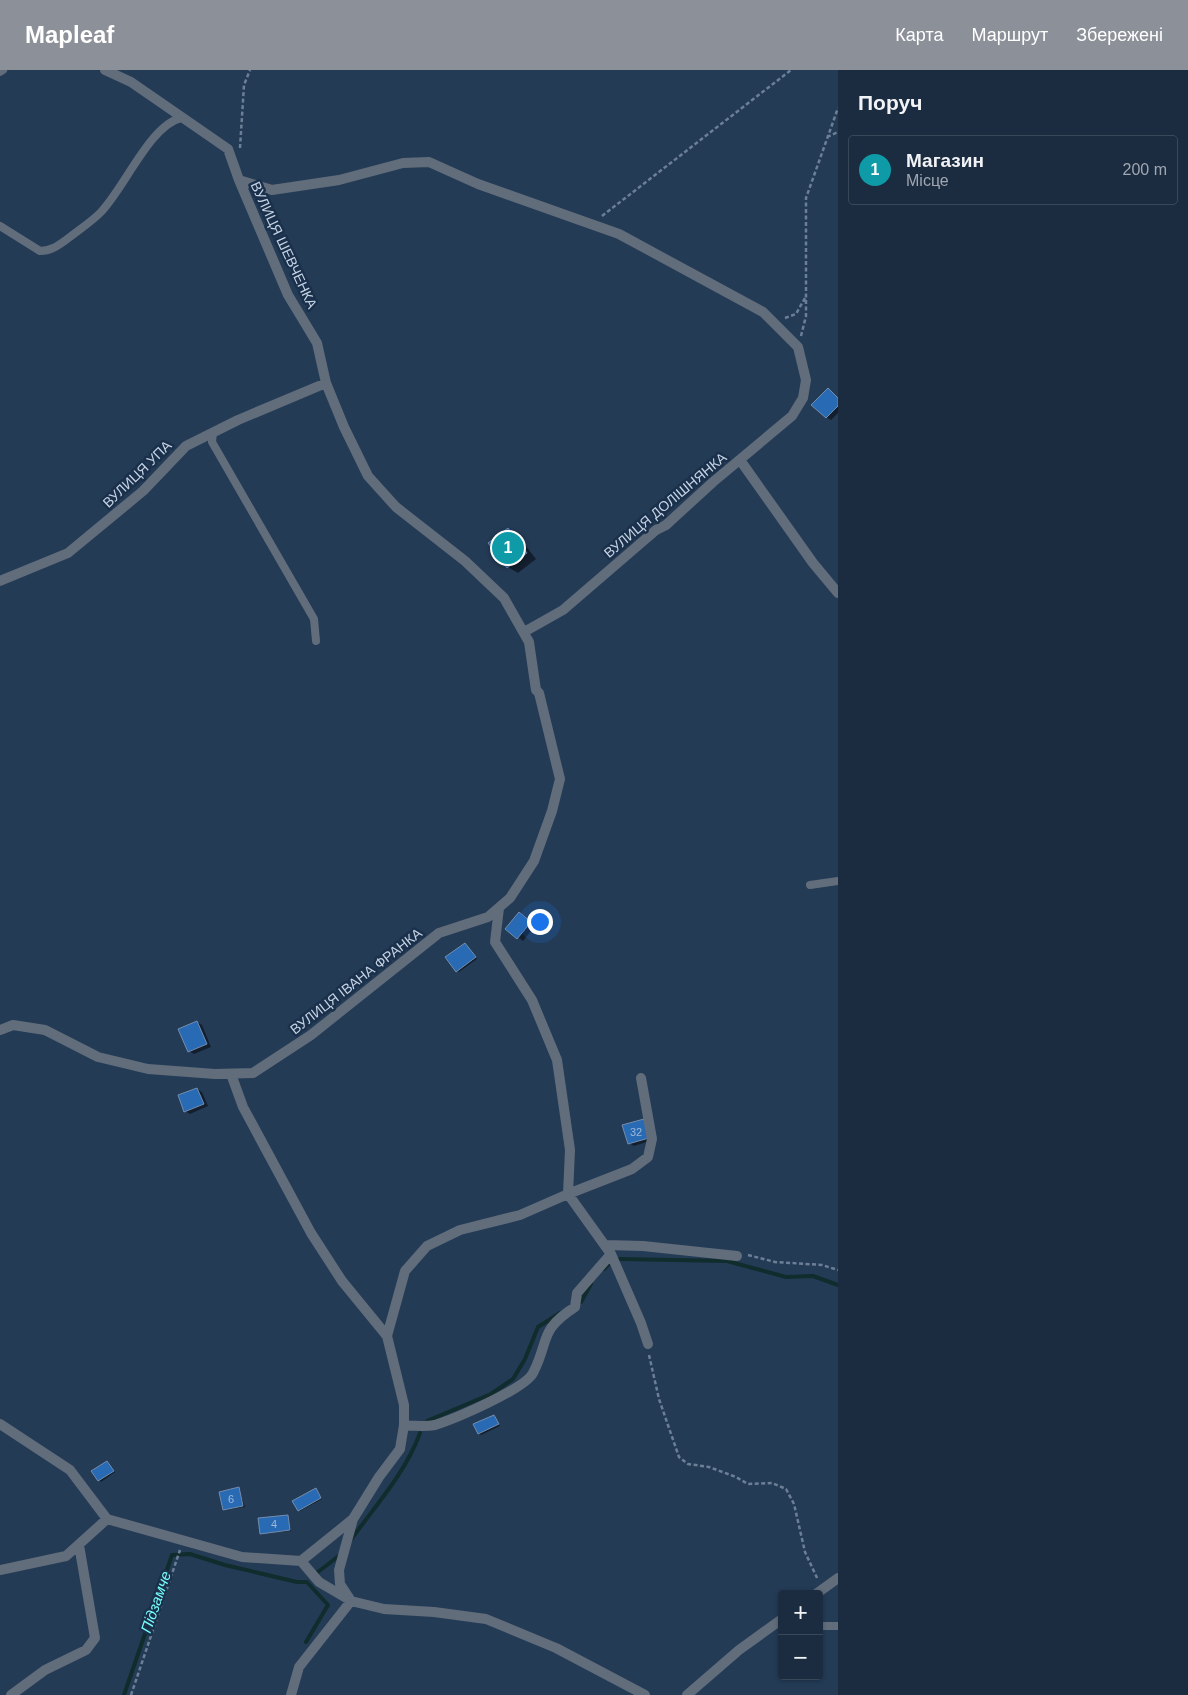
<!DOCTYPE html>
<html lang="uk">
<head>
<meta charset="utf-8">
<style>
  body { margin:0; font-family:Arial,sans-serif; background:#28384b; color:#f1f3f6 }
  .controls { position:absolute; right:15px; bottom:15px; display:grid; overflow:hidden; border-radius:5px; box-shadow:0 1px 4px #0004 }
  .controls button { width:45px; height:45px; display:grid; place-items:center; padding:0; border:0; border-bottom:1px solid #394859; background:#1b2c40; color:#f1f3f6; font:25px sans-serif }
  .you { position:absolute; left:539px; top:851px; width:18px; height:18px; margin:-12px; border:4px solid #fff; border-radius:50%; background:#1a73e8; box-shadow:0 0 0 8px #1a73e833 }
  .badge { display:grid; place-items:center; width:32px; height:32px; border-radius:50%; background:#8c9099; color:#fff; font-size:16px; font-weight:700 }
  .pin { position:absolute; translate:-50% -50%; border:2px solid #fff; box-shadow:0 1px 5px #0006 }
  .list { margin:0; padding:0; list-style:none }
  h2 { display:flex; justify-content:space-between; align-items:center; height:65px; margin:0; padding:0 20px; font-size:21px }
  h2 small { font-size:16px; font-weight:400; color:#a0a7b1 }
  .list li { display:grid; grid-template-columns:32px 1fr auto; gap:15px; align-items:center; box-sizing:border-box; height:70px; margin:0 10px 10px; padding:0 10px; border:1px solid #394859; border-radius:5px }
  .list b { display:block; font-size:19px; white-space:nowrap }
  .list p { margin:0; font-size:16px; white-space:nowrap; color:#a0a7b1 }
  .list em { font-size:16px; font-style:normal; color:#a0a7b1 }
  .map { position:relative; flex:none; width:838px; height:1625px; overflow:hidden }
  header { display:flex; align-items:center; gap:30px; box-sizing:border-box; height:70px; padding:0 25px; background:#8c9099; color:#fff }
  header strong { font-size:24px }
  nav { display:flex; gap:28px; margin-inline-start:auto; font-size:18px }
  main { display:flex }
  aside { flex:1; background:#1b2c40 }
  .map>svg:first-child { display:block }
  .shadow { fill:#0007 }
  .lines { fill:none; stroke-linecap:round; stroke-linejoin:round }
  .stream { stroke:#112c2c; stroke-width:4 }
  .building { fill:#286ab3; stroke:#738dad }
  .path { stroke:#6c7f96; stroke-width:2.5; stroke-dasharray:4 2.5; stroke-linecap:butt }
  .service { stroke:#626d7b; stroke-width:8 }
  .minor { stroke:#626d7b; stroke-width:10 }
  .tertiary { stroke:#626d7b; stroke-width:10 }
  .labels { text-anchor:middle; stroke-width:5; stroke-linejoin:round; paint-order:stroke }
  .number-label { font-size:11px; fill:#9eb9d8 }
  .street-label { font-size:14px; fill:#c5d3e4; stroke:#1a304b }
  .water-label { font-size:15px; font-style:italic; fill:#77fdfa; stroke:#1a304b }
</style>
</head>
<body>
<header>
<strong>Mapleaf</strong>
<nav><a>Карта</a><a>Маршрут</a><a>Збережені</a></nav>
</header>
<main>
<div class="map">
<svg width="838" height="1625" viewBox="0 0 838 1625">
  <rect width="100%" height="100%" fill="#243b56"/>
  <path class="shadow" d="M828,320L838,328V343L831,350L826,347Z
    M508,460L518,466L536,489L518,503L508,497Z
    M519,844L535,856L523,871L506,858Z
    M466,874L477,889L459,902L457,901Z
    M197,952L202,955L211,977L194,984L189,981Z
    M197,1019L202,1022L208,1036L190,1044L185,1041Z
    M648,1053L653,1070L634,1076L629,1073Z
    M494,1346L500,1356L481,1365L479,1364L475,1355Z
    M107,1392L115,1402L101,1412L93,1402Z
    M239,1419L245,1437L224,1440Z
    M316,1420L322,1429L300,1441L298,1440Z
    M288,1446L291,1461L262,1463Z"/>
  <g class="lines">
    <path class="stream" d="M620,1189L727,1191L786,1207L813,1206L838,1215
      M604,1199L609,1194
      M581,1232L591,1214
      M427,1351L491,1324L513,1309L525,1289L538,1257L560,1243
      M350,1471C375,1436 405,1404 420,1363
      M314,1505L340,1485
      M306,1572L328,1535L307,1512
      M124,1625L172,1485L190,1484L225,1495L297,1512H307"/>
  </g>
  <path class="building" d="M828,318L838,328V336L826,348L811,335Z
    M508,458L527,483L507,498L488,473Z
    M519,842L531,852L517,869L505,859Z
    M465,873L476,887L456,902L445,887Z
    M197,951L207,974L188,982L178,959Z
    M197,1018L204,1034L184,1042L178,1025Z
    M644,1049L649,1068L628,1074L622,1055Z
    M494,1345L499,1354L478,1364L473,1354Z
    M107,1391L114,1401L98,1411L91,1401Z
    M239,1417L243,1436L223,1440L219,1422Z
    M316,1418L321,1428L298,1441L292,1431Z
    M288,1445L290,1460L260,1464L258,1448Z"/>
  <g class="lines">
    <path class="path" d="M827,67L838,62
      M240,78L244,15L250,0
      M602,146L791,0
      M785,248L796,244L805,228
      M801,266L806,246V128L838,38
      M748,1185L775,1192L822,1195L838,1200
      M649,1285L659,1329L679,1387L688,1394L709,1397L736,1407L748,1414L772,1413L786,1419L794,1434L805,1482L818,1510
      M131,1625L180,1480"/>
    <path class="service" d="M0,2L3,0
      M0,156L40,181C52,181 60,174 70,167C80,159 91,152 100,143C124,119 150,55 181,48
      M213,362L212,372L314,549L316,571
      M810,815L838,811
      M819,1556H838"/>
    <path class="minor" d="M239,110L272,120L339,110L403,93L429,92L478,114L619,164L763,242L798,277L806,310L803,328L792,346L713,412L666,455L656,460L563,540L524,562
      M740,390L813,493L838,523
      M0,511L68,483L143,421L186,376L238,350L326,313
      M0,960L13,955L45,960L98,987L148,999L215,1004L253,1003L311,965L439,863L488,847L510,828L534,791L552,741L560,709L539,623L536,620L529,572L504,528L465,491L396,437L368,406L344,357L326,313L317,273L288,225L239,110L228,79L131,12L105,0
      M231,1004L243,1037L311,1163L342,1211L387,1266
      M606,1175L643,1176L737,1186
      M611,1184L641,1253L648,1274
      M0,1354L70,1400L107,1449L242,1487L301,1491L319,1512L348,1529
      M404,1355C415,1356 425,1357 435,1355C454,1349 525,1319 533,1303C550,1270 538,1261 575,1237L577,1223L611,1184L568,1124L632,1099L648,1087L652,1069L641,1008
      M301,1491L353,1449
      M0,1500L66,1486L107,1449
      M351,1531L340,1514L339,1500L353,1449L379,1407L400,1379L404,1355V1335L387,1266L405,1201L427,1176L460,1160L520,1145L568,1124L570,1080L557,990L532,930L495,872L499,838
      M11,1625L45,1600L86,1580L95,1568L79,1475
      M291,1625L299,1597L351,1531L384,1539L434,1542L486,1549L556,1578L645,1625"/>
    <path class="tertiary" d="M816,1524L838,1508
      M687,1625L739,1580L782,1549"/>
  </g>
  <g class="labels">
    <g class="number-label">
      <text x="636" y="1066">32</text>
      <text x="231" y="1433">6</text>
      <text x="274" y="1458">4</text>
    </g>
    <g class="street-label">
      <text transform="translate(284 175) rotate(65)" y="5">ВУЛИЦЯ ШЕВЧЕНКА</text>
      <text transform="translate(137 404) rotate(-44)" y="5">ВУЛИЦЯ УПА</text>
      <text transform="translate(665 435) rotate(-40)" y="5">ВУЛИЦЯ ДОЛІШНЯНКА</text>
      <text transform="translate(356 911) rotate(-38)" y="5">ВУЛИЦЯ ІВАНА ФРАНКА</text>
    </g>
    <g class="water-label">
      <text transform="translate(156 1532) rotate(-71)" y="5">Підзамче</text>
    </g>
  </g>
</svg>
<div class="controls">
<button>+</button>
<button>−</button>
</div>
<div class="you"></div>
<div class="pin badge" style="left:508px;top:478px;background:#0f9aa8">1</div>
</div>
<aside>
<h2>Поруч<small></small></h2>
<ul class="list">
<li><span class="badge" style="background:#0f9aa8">1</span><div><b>Магазин</b><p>Місце</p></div><em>200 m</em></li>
</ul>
</aside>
</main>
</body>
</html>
